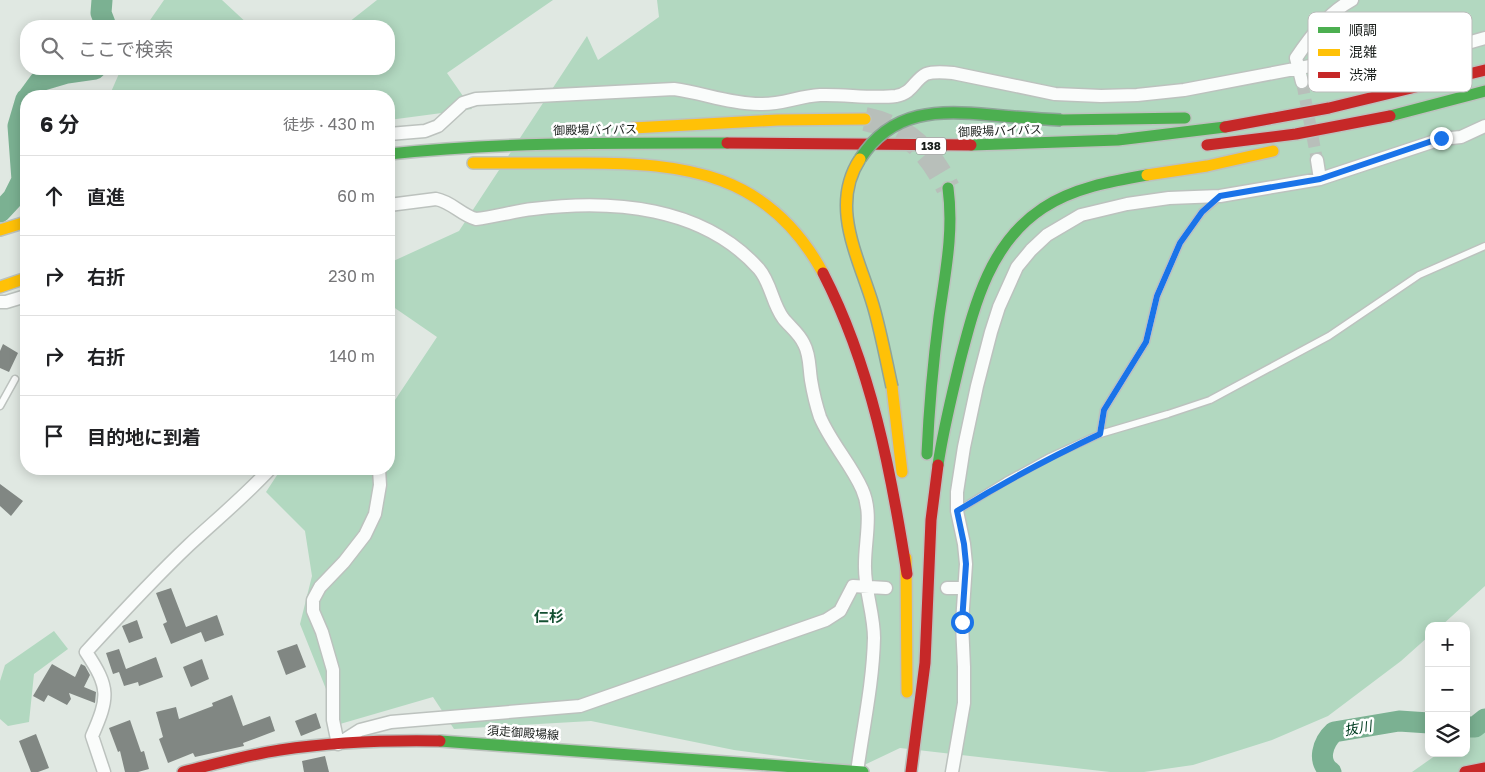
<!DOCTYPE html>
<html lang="ja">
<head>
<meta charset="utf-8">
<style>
  body { margin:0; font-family:"Golos Text","Noto Sans JP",sans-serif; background:#f2f2f2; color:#202124 }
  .controls { position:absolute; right:15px; bottom:15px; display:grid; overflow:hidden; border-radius:10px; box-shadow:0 2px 12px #0003 }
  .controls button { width:45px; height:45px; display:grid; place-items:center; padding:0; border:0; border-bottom:1px solid #e0e0e0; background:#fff; color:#202124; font:25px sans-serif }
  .stop { position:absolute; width:15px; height:15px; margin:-11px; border:4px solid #1a73e8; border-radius:50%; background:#fff }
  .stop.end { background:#1a73e8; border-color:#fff; box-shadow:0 1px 5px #0008 }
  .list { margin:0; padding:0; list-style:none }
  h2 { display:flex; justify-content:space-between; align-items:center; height:65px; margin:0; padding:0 20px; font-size:21px }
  h2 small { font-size:16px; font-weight:400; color:#757577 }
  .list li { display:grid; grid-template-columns:32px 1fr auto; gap:15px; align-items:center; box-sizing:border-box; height:80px; padding:0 20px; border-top:1px solid #e0e0e0 }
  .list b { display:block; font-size:19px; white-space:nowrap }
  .list em { font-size:16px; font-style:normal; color:#757577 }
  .icon { flex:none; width:28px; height:28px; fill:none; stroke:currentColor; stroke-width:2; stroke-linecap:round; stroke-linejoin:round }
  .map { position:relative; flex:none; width:1485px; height:772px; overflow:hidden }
  .search { position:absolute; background:#fff; box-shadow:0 2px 12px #0003; left:20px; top:20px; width:375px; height:55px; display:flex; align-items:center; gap:12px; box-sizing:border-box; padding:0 18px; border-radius:20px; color:#757577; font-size:19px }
  .panel { position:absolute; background:#fff; box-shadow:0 2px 12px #0003; left:20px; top:90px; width:375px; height:385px; border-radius:20px }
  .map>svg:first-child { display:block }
  .green { fill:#b2d8c0 }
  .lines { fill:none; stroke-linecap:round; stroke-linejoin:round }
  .river { stroke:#7bb192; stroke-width:21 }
  .building { fill:#818783 }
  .street-tunnel { stroke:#b8bfba; stroke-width:12; stroke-dasharray:12 6; stroke-linecap:butt }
  .highway-tunnel { stroke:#b8bfba; stroke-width:24; stroke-dasharray:24 12; stroke-linecap:butt }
  .lane-casing { stroke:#bcc2be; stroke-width:9 }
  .street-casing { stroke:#bcc2be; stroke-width:15 }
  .fast-casing { stroke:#bcc2be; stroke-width:14 }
  .slow-casing { stroke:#bcc2be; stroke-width:14 }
  .jam-casing { stroke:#bcc2be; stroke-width:14 }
  .lane { stroke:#fafcfb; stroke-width:6 }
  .street { stroke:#fafcfb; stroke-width:12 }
  .fast { stroke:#4caf50; stroke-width:11 }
  .slow { stroke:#ffc107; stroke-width:11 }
  .jam { stroke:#c62828; stroke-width:11 }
  .fast-bridge-casing { stroke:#8fa499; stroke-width:14; stroke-linecap:butt }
  .slow-bridge-casing { stroke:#8fa499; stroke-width:14; stroke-linecap:butt }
  .fast-bridge { stroke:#4caf50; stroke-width:11 }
  .slow-bridge { stroke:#ffc107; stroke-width:11 }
  .route { stroke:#1a73e8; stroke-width:6 }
  .labels { text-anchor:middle; stroke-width:5; stroke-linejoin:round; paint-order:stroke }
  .shield { fill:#fff; stroke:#5d615f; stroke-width:1 }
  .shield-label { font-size:11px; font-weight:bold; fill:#181d1a }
  .street-label { font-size:12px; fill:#181d1a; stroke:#fff }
  .water-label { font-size:14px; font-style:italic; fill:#003d21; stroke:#fff }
  .quarter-label { font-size:15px; font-weight:bold; fill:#145032; stroke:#fff }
  .key { fill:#fff; stroke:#babbba; stroke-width:1 }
  .key-label { font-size:14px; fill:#181d1a }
</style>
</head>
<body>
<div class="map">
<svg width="1485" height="772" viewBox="0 0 1485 772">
  <rect width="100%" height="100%" fill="#e0e8e2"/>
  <path class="green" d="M164,0H222L250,26H146Z
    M377,0H553L447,73L472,109L389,120V96H120L111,92L121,69H389V26H344Z
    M657,0H1485V586L1441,626H1429V636L1401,661L1328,716L1272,740L1193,765L1144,772H1110L900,748L860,767L734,750L591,721L454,729L433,697L340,724L300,624L312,576L305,531L266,492L281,469H389V404L395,400L437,337L389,304V263L459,231L587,36L598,60L659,17Z
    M54,631L68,649L34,674L29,722L8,726L0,719V681L5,665Z
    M1485,724V772H1412L1439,753H1466V736Z"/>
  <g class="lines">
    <path class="river" d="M102,0L101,13L106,26
      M29,96L40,81L67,73L95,69
      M0,212L13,198L22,180L18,126L26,99
      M1466,727H1475L1485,719
      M1331,772C1316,762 1323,742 1334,732L1399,721L1429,723"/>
  </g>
  <path class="building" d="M3,344L18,353L9,372L0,368V351Z
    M0,484L23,501L11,516L0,506Z
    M171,588L186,627L217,615L224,635L205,642L201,632L171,644L163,624L167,622L156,593Z
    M137,620L143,638L129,643L122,626Z
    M297,644L306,667L286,675L277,651Z
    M119,649L126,669L156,657L163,677L139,686L138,682L124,686L119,672L113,674L106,653Z
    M202,659L209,679L191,687L183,667Z
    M52,664L75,677L81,664L85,666L90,675L84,687L96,692L95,703L69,693L71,699L67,705L48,695L44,702L33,696Z
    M232,695L243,726L270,716L275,731L243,743L244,746L195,757L193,753L168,763L159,739L163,737L156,712L176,707L179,719L213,706L212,703Z
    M316,713L321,728L301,736L295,721Z
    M130,720L141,752L144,751L149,769L138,772H125L120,751L118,752L109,728Z
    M36,734L49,768L38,772H31L19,741Z
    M325,756L329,772H304L302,761Z"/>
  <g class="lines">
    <path class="street-tunnel" d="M1302,82L1317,160"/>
    <path class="highway-tunnel" d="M865,119C907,128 929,150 948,188"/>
    <g class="lane-casing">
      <path id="lane" d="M0,406L15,379
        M1100,434L1104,410L1146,342L1157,296L1180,243L1202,212L1218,198
        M957,511L1006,481L1050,457L1100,434L1168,414L1210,400L1329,336L1419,275L1485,246"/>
    </g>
    <g class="street-casing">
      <path id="street" d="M1302,82L1296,58C1311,36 1328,13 1352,0
        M389,134L425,131L438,126L463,103L476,99L674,89C703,93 731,104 760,104C781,105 799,96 820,95C845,94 871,99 896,96C913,93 914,80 926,74C934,71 944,72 953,73L1055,94L1101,96L1137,95L1184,90L1347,59L1415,58L1485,38
        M1317,160L1320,179
        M389,205L436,199C452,202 461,215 476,219C495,217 514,211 533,209C612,199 703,206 759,269C771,283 772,303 783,318C790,327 799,333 804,344C810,355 809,367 811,380C813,392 816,405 820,417C831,443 851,464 862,489C873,513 865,539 865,564C864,589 874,613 874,638C873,683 863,728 857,772
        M0,302H6L26,296
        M379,469L380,485L375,514L365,535L344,562L320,587L313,600V611L322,632L333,670V720L338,744L360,730L391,722L580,706L826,620L840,611L853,586L886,588
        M947,588H964
        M104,772L92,736C109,697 110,688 86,652C119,616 153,579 189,545C216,520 245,496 270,469
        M952,772L964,703V667L962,623L966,564L964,544L957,511V492L964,447L977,386L991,332L999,307L1017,267L1031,250L1047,235L1081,215L1127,204L1169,198L1220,196L1320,179L1441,139L1461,137L1485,126"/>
    </g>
    <g class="fast-casing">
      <path id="fast" d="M1390,116L1485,91
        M1061,120L1185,118
        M971,145L1118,140L1225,127
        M389,154C501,142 615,143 727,143
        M927,454C929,408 933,363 939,317C945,274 954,232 948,188
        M938,465C943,430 952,395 960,361C975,303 990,243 1043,208C1073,188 1112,181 1147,175
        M440,741L863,772"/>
    </g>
    <g class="slow-casing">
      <path id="slow" d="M633,128L778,120L865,119
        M473,163C510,163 546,163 583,163C686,163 769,173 823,273
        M1147,175L1207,166L1273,151
        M0,230L26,222
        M0,287L26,278
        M892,387L902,472
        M906,558L907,692"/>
    </g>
    <g class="jam-casing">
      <path id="jam" d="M1225,127L1329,108L1485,70
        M727,143L971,145
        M1207,145L1296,134L1390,116
        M823,273C871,366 891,471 907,574
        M183,772C215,764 247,755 280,750C333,742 386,740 440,741
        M911,772L925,663L931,520L938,465
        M1465,772L1485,768"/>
    </g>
    <use href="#lane" class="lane"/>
    <use href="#street" class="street"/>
    <use href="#fast" class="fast"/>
    <use href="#slow" class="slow"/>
    <use href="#jam" class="jam"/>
    <g class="fast-bridge-casing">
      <path id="fast-bridge" d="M860,159C892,109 939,110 992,115C1015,117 1038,119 1061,120"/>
    </g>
    <g class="slow-bridge-casing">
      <path id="slow-bridge" d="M860,159C829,206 859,258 873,305C881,332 886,360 892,387"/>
    </g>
    <use href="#fast-bridge" class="fast-bridge"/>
    <use href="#slow-bridge" class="slow-bridge"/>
  </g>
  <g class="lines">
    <path class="route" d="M962,622L966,564L964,544L957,511C1004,482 1051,457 1100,434L1104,410L1146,342L1157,296L1180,243L1202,212L1220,196L1320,179L1441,138"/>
  </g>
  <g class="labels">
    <rect class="shield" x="916" y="137.5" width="30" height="17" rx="4"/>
    <g class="shield-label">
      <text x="931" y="150">138</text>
    </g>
    <g class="street-label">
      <text transform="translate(595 130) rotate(-1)" y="4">御殿場バイパス</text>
      <text transform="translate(1000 131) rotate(-2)" y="4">御殿場バイパス</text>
      <text transform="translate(523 733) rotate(4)" y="4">須走御殿場線</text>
    </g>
    <g class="water-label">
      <text transform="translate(1358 728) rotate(-10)" y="5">抜川</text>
    </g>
    <g class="quarter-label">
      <text x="549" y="622">仁杉</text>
    </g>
  </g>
  <rect x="1308" y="12" width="164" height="80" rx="8" class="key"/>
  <rect x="1318" y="27" width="22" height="6" fill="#4caf50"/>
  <rect x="1318" y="49" width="22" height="7" fill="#ffc107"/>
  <rect x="1318" y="72" width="22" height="6" fill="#c62828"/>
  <g class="key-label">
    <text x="1349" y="35">順調</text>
    <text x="1349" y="57">混雑</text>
    <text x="1349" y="80">渋滞</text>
  </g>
</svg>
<div class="controls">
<button>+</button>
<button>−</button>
<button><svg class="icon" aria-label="layers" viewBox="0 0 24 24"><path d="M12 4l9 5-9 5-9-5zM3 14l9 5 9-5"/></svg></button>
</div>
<div class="stop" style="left:962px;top:622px"></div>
<div class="stop end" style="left:1441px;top:138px"></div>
<div class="search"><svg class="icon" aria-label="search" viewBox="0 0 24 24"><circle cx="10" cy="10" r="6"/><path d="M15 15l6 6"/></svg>ここで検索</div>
<section class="panel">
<h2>6 分<small>徒歩 · 430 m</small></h2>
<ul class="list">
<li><svg class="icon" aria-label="ahead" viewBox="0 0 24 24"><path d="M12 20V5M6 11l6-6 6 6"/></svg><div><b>直進</b></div><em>60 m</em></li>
<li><svg class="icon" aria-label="right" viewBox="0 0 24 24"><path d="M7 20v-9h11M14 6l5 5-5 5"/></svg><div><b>右折</b></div><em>230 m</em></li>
<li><svg class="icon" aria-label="right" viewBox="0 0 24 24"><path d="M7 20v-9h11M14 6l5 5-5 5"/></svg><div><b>右折</b></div><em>140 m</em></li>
<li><svg class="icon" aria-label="arrive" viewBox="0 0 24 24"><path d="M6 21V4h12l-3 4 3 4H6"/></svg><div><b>目的地に到着</b></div></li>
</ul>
</section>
</div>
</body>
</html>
